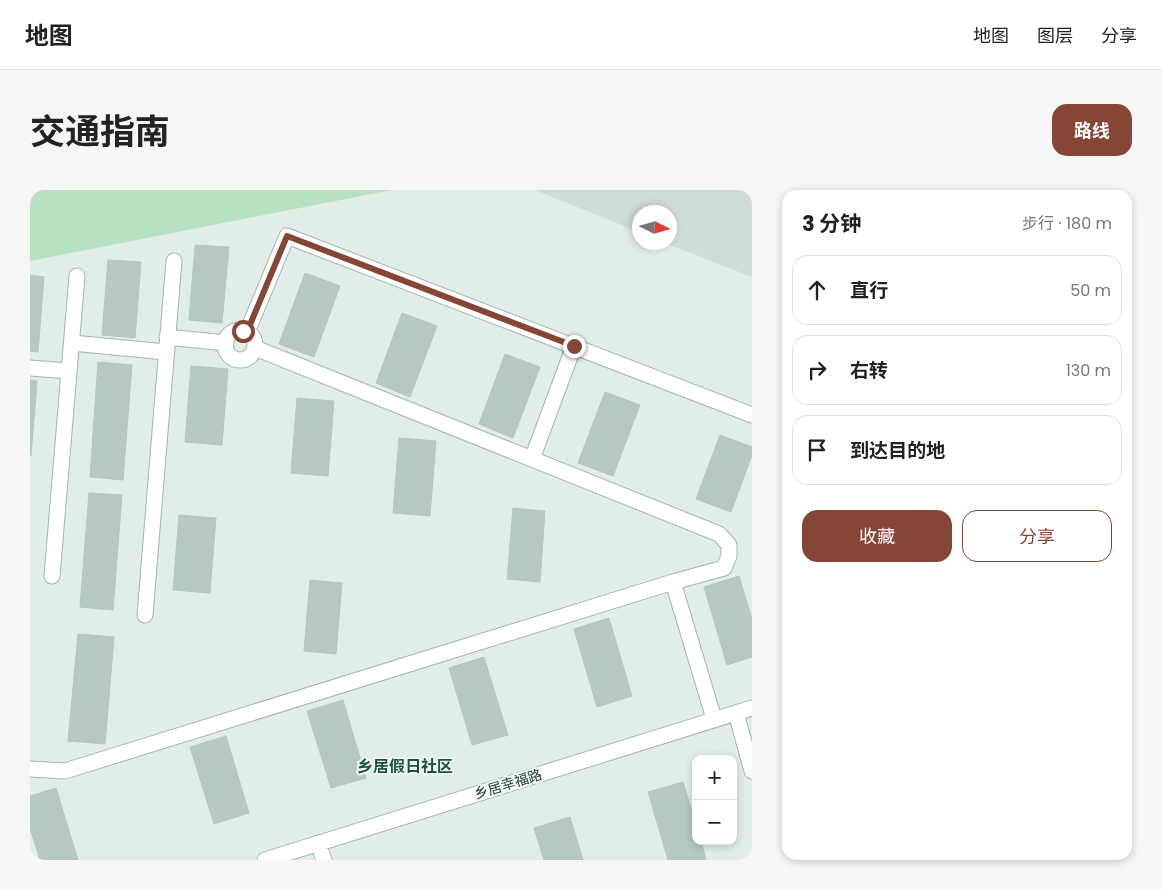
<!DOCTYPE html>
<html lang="zh">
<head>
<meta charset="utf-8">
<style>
  body { margin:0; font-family:Poppins,"Noto Sans SC",sans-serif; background:#f6f6f6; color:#222 }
  .controls { position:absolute; right:15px; bottom:15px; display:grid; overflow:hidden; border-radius:10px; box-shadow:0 2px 8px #0003 }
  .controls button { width:45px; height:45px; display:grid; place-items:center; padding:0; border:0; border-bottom:1px solid #e0e0e0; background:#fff; color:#222; font:25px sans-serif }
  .compass { position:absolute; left:602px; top:15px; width:45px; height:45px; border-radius:50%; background:#fff; box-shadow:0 2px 8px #0003; rotate:95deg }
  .stop { position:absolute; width:15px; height:15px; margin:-11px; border:4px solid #854636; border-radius:50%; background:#fff }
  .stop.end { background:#854636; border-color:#fff; box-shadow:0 1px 5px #0008 }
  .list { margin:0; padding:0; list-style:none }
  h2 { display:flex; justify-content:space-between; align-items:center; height:65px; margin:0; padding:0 20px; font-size:21px }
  h2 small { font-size:16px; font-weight:400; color:#767676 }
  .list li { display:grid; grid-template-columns:32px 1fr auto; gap:15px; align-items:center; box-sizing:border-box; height:70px; margin:0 10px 10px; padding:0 10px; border:1px solid #e0e0e0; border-radius:15px }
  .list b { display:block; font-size:19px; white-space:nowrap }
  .list em { font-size:16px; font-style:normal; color:#767676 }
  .actions { display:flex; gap:10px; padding:15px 20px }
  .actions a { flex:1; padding:11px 0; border:1px solid #854636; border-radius:15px; text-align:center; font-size:18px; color:#854636 }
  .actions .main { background:#854636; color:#fff }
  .icon { flex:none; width:28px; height:28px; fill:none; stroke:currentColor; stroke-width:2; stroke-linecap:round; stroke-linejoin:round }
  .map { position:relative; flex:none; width:722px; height:670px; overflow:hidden; border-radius:15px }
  header { display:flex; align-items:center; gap:30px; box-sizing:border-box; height:70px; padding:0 25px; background:#fff; border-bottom:1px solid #e0e0e0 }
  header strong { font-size:24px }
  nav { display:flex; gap:28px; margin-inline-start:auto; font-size:18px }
  .intro { display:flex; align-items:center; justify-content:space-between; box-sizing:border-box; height:120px; padding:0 30px }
  h1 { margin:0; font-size:35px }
  .button { padding:12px 22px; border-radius:15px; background:#854636; color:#fff; font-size:18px; font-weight:700 }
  main { display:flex; gap:30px; padding:0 30px }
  aside { flex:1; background:#fff; border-radius:15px; box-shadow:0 2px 8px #0003 }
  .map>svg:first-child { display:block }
  .built { fill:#cfddd6 }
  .green { fill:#b8e0c1 }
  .building { fill:#b6c8c0; stroke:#b3c7be }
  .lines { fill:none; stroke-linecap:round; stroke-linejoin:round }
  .minor-casing { stroke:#a3b5ae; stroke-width:17 }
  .minor { stroke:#fff; stroke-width:15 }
  .route { stroke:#854636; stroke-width:6 }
  .labels { text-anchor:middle; stroke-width:4; stroke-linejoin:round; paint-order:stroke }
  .street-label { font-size:14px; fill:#203f36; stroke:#f2f9f5 }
  .quarter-label { font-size:16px; font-weight:bold; fill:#1a5343; stroke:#f2f9f5 }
</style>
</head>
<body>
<header>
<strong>地图</strong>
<nav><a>地图</a><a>图层</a><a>分享</a></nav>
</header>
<div class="intro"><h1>交通指南</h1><a class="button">路线</a></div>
<main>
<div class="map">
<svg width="722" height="670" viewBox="0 0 722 670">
  <rect width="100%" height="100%" fill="#e1ede7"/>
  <path class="built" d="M505,0H722V87L635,53L640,52V22H610L609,42Z"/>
  <path class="green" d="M0,0H361L0,71Z"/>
  <path class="building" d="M165,55L199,57L192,133L159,130Z
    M78,70L111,72L105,148L72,145Z
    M275,83L310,96L284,167L249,154Z
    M0,85L14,87L8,162L0,161Z
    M372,123L407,136L380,207L346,193Z
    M475,164L510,177L483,248L449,234Z
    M68,172L102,175L93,290L60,287Z
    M161,176L198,179L192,255L155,252Z
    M0,190L7,191L1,266H0Z
    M575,202L610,215L583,286L548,273Z
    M267,208L304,211L298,286L261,283Z
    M690,245L722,257V265L701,322L666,309Z
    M369,248L406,251L400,326L363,323Z
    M59,303L92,305L83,420L50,417Z
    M483,318L515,321L510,392L477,389Z
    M149,325L186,328L180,403L143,400Z
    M709,386L722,429V467L697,475L674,397Z
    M280,390L312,393L306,464L274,461Z
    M579,428L602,506L567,517L544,439Z
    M48,444L84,447L75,554L38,551Z
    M454,467L478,545L442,555L419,478Z
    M313,510L336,588L301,598L277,521Z
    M196,546L219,623L184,634L160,557Z
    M653,592L666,634V651H671L676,669L673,670H638L618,602Z
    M26,598L48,670H10L0,638V606Z
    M540,627L553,670H514L504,638Z"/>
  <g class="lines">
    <g class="minor-casing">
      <path id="minor" d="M195 155a15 15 0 1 1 30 0a15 15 0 1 1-30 0Z
        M217,142L257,46L722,225
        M137,147L196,153
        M42,153L136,162
        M0,178L39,181
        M502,269L544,156
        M22,386L47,86
        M643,392L684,529
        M115,425L144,71
        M706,523L722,581
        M0,579L35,581L643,392L694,378L699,366V355L689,344L225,158
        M288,653L294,670
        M235,670L722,518"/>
    </g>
    <use href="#minor" class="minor"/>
  </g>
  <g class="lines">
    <path class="route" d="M213,141L217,142L257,46L544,156"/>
  </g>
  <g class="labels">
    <g class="street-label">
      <text transform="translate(478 594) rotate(-17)" y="5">乡居幸福路</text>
    </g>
    <g class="quarter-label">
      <text x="375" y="582">乡居假日社区</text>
    </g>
  </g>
</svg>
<div class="controls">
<button>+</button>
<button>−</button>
</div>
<svg class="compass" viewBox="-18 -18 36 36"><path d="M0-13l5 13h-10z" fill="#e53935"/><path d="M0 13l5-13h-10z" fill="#767676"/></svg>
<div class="stop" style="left:213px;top:141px"></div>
<div class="stop end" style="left:544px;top:156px"></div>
</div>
<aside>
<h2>3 分钟<small>步行 · 180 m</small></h2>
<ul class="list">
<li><svg class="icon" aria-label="ahead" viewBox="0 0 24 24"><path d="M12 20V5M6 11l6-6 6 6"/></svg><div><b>直行</b></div><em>50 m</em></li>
<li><svg class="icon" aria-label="right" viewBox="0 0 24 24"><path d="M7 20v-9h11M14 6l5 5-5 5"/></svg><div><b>右转</b></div><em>130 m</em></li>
<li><svg class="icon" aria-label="arrive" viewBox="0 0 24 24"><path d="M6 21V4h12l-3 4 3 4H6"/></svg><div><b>到达目的地</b></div></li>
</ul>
<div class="actions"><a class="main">收藏</a><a>分享</a></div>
</aside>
</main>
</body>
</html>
